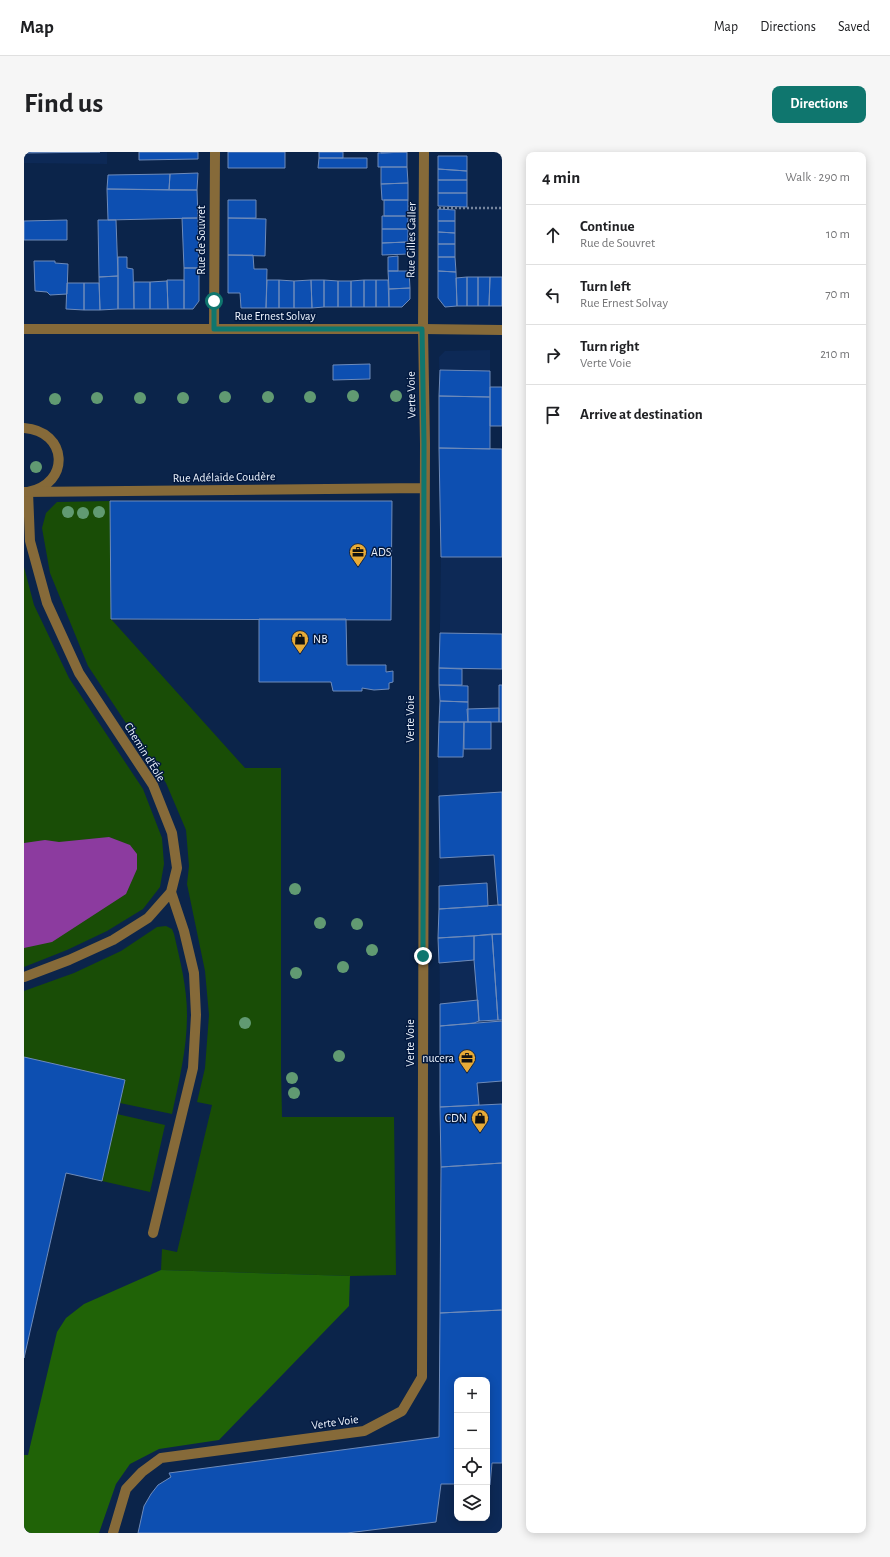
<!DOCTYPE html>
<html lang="en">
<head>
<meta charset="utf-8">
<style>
  body { margin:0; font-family:"Alegreya Sans",sans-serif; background:#f6f6f6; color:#202124 }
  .controls { position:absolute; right:12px; bottom:12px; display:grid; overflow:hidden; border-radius:8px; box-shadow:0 2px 10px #0003 }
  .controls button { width:36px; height:36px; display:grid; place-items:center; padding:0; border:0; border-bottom:1px solid #e0e0e0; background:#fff; color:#202124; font:20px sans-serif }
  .stop { position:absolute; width:12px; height:12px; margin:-9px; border:3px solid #0f766e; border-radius:50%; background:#fff }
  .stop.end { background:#0f766e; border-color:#fff; box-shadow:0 1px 4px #0008 }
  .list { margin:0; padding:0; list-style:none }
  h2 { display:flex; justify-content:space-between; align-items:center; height:52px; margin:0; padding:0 16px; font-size:17px }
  h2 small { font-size:13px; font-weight:400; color:#757577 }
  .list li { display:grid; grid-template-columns:26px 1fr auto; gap:12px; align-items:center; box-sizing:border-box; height:60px; padding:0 16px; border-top:1px solid #e0e0e0 }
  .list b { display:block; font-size:15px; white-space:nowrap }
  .list p { margin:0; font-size:13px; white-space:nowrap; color:#757577 }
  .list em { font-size:13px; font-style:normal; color:#757577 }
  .icon { flex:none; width:22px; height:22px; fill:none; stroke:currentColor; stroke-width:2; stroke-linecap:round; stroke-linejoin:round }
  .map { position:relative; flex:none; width:478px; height:1381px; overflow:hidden; border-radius:8px }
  header { display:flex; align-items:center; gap:24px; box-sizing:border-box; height:56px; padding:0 20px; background:#fff; border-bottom:1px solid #e0e0e0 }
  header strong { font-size:19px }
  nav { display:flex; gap:22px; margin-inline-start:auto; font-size:14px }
  .intro { display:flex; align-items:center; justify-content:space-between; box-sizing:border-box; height:96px; padding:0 24px }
  h1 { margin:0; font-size:28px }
  .button { padding:10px 18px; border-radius:8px; background:#0f766e; color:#fff; font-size:14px; font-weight:700 }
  main { display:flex; gap:24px; padding:0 24px }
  aside { flex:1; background:#fff; border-radius:8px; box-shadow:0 2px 10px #0003 }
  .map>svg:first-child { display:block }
  .built { fill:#0d2956; fill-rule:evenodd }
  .green { fill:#194d06 }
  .forest { fill:#206307 }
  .water { fill:#8c3b9f }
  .building { fill:#0d4fb1; stroke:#6e8bba }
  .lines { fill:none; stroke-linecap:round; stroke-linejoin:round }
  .path { stroke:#75859e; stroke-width:2.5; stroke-dasharray:2 2; stroke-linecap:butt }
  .service { stroke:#866a39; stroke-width:10 }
  .minor { stroke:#866a39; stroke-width:10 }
  .tertiary { stroke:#866a39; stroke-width:10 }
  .tree { fill:#619a72 }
  .route { stroke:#0f766e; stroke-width:5 }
  .labels { text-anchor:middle; stroke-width:3; stroke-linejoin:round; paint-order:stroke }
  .street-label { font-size:12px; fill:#edf4fe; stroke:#03193f }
  .poi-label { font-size:12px; fill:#edf4fe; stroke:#03193f; text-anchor:start }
</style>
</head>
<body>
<header>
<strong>Map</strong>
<nav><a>Map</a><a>Directions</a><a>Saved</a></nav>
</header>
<div class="intro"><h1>Find us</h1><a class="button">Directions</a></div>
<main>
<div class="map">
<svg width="478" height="1381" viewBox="0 0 478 1381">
  <rect width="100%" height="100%" fill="#0b244a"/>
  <path class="built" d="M0,0H83V12L0,11Z
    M466,198V297H478V1381H114L120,1354L127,1342L134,1333L146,1325L145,1321L415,1284L417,1015L414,605L417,405L415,205L421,199ZM433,1228H463V1366H433Z"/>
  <path class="green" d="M86,349L87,467L221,616H257V918L258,965H370L372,1123L326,1124L137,1118L138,1097L153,1100L188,953L173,950L181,916L185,863L181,819L163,732L165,714L162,678L142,631L64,514L26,421L18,376L22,361L33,350Z
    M0,415L10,453L45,526L119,637L138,686L140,712L136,735L119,757L83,779L43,798L0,815Z
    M142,774L148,777L150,782C156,808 163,835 163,863C163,897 155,929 148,962L96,951L101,928L0,905V839L50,821L97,799L133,775Z
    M93,962L141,973L126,1040L78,1029Z"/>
  <path class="forest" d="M137,1118L326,1124L325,1154L195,1288L135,1297L106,1312L92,1332L75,1381H0V1303H4L33,1180L42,1166L60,1152Z"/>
  <path class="water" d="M85,685L106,693L113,702V717L102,742L28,790L0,796V691L21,688L35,690Z"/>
  <path class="building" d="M0,0H76L0,1Z
    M115,0H174V7L115,8Z
    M204,0H261V16H204Z
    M295,0H319V6H295Z
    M357,0H383L357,1Z
    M383,0V15H354V1Z
    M414,4H443V19L414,17Z
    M295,6H343V16H294Z
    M357,15H383L384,31L357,32Z
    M414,17L443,19V28H414Z
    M174,21L173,38H145L146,22Z
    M146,22L145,38L83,37L84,23Z
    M414,28H443V41H414Z
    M384,31V48H358L357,32Z
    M83,37L173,38L174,66L84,68Z
    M414,41H443V55L414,54Z
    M204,48H232V66H204Z
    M360,48H384V64H360Z
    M414,57L431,58V69H414Z
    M358,64H384V77H358Z
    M158,66H174L175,116H160Z
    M204,66L242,67L241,104L204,103Z
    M43,68V88H0V69Z
    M74,68H92L94,124L75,125Z
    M414,69H431V81L414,80Z
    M358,77H384V90L358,91Z
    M414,80L431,81V92H414Z
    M384,90L385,102L358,103V91Z
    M414,92H431V105H414Z
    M204,103H229L230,117H243L242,156H217L216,141H204Z
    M374,104V119H364V105Z
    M94,105H103V116L109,117L110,157H94Z
    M414,105H431L432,120L414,119Z
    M10,109H31V111L44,112L43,142L26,143L23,140L11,139Z
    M160,116H175V149L169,157H160Z
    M364,119H385L386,136L365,137Z
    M414,119L432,120L433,154L421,155L414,146Z
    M94,124V157L76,158L75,125Z
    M443,125H454V154H443Z
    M443,125V154H433L432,126Z
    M454,125H466L465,154H454Z
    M466,125H478V154H465Z
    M143,128H160V157H144Z
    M243,128H255V156H242Z
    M255,128L270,129V156H255Z
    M287,128H300V155L288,156Z
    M287,128L288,156H270V129Z
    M300,128L314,129V155H300Z
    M340,128H352V155H340Z
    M340,128V155H327V129Z
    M352,128H364L365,155H352Z
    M143,129L144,157H126V130Z
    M314,129H327V155H314Z
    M110,130H126V157H110Z
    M43,131H60V158L42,157Z
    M60,131H75L76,158H60Z
    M386,136V147L378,155H365V137Z
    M346,212V227L309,228V213Z
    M416,218L466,219V245L415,244Z
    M466,235H478V274H466Z
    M415,244L466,245V297L415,296Z
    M415,296L478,297V405H417Z
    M86,349H368L367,468L87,467Z
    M235,467H322L323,513H362V520L369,519V530L365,531V537L350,538L338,536V539H309L307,530H235Z
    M416,481L478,482V517L415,516Z
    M415,516L438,517V533H415Z
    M415,533L444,534V550L416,549Z
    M475,533H478V570H475Z
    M416,549L444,550V570H415Z
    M475,556V570H444L443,557Z
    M415,570H440L439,605H414Z
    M440,570H467V597H440Z
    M478,640V753H474L470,703L416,706L415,644Z
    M463,731L464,754L415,757V734Z
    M474,753H478V782L414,786L415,757Z
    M468,782L474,868L455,869L450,808V784Z
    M468,782H478V868H474Z
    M450,784V808L415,811L414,786Z
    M454,848L455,869L450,871L416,874V852Z
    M478,869V929L453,931L455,953L416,955V874Z
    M0,905L101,928L78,1029L42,1021L0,1206Z
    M478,952V1011L417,1015L416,955Z
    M478,1011V1158L416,1161L417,1015Z
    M478,1158V1311H468L466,1333H463V1228H433V1332H417L412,1370L323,1381H114L120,1354L127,1342L134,1333L147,1325L145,1321L415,1285L416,1161Z"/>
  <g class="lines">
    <path class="path" d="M415,56H478"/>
    <path class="service" d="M0,276C44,279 47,332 4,340L6,389L23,451L55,521L129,633L148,681L153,716L147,740L124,766L89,788L45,808L0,825
      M129,1081L169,916L172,863L170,821L160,779L147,740"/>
    <path class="minor" d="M0,177H399
      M190,177L191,0
      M0,340L400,336
      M89,1381L102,1337L118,1320L137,1306L340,1279L378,1259L398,1225L401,292L399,177L400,0"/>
    <path class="tertiary" d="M399,177L478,178"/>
  </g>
  <g class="tree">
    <circle cx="329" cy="244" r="6"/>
    <circle cx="372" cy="244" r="6"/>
    <circle cx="201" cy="245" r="6"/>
    <circle cx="244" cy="245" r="6"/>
    <circle cx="286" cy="245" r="6"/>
    <circle cx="73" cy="246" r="6"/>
    <circle cx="116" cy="246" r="6"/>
    <circle cx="159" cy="246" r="6"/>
    <circle cx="31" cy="247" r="6"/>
    <circle cx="12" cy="315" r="6"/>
    <circle cx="44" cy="360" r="6"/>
    <circle cx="75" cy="360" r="6"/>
    <circle cx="59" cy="361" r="6"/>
    <circle cx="271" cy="737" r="6"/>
    <circle cx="296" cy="771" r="6"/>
    <circle cx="333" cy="772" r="6"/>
    <circle cx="348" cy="798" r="6"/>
    <circle cx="319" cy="815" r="6"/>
    <circle cx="272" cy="821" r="6"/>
    <circle cx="221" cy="871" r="6"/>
    <circle cx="315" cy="904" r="6"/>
    <circle cx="268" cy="926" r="6"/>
    <circle cx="270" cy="941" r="6"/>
  </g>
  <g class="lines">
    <path class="route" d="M190,149V177H398L400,292L399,804"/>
  </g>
  <defs>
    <g id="office-pin" transform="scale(0.9)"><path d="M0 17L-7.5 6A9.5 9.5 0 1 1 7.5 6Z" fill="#e8ab37" stroke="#03193f"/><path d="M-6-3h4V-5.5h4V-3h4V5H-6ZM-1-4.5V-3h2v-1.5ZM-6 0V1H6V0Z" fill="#111"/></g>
    <g id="shop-pin" transform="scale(0.9)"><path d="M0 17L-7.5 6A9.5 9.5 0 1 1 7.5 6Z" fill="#e8ab37" stroke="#03193f"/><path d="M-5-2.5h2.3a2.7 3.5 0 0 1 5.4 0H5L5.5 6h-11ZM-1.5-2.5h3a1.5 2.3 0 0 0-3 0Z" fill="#111"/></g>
  </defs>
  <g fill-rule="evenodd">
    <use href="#office-pin" x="334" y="400"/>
    <use href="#shop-pin" x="276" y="487"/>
    <use href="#office-pin" x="443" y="906"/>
    <use href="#shop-pin" x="456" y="966"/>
  </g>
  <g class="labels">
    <g class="street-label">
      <text transform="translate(177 88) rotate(-90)" y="4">Rue de Souvret</text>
      <text transform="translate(387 88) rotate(-89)" y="4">Rue Gilles Galler</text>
      <text x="251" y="168">Rue Ernest Solvay</text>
      <text transform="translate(387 243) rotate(-91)" y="4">Verte Voie</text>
      <text transform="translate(200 325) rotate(-1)" y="4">Rue Adélaïde Coudère</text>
      <text transform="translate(386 567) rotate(-90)" y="4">Verte Voie</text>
      <text transform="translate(121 600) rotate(58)" y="4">Chemin d'Éole</text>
      <text transform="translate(386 891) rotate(-90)" y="4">Verte Voie</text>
      <text transform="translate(311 1270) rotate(-8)" y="4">Verte Voie</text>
    </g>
    <g class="poi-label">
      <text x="347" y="404">ADS</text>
      <text x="289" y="491">NB</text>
      <text x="430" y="910" text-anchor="end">nucera</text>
      <text x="443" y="970" text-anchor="end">CDN</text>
    </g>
  </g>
</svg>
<div class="controls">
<button>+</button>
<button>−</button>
<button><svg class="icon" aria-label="locate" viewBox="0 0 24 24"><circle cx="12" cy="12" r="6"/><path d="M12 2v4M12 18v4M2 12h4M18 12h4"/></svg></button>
<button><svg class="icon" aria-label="layers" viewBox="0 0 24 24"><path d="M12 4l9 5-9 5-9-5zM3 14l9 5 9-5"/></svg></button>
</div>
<div class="stop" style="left:190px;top:149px"></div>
<div class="stop end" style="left:399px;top:804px"></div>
</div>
<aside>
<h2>4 min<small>Walk · 290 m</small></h2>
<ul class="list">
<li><svg class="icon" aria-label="ahead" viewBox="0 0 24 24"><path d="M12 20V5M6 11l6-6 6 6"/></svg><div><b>Continue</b><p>Rue de Souvret</p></div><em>10 m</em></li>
<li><svg class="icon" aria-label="left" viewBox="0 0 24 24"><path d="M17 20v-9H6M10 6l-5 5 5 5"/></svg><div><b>Turn left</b><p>Rue Ernest Solvay</p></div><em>70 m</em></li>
<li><svg class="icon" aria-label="right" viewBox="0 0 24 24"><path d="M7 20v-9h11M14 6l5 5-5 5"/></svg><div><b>Turn right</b><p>Verte Voie</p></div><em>210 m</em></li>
<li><svg class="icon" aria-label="arrive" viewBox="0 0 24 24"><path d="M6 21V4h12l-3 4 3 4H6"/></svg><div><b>Arrive at destination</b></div></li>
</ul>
</aside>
</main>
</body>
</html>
